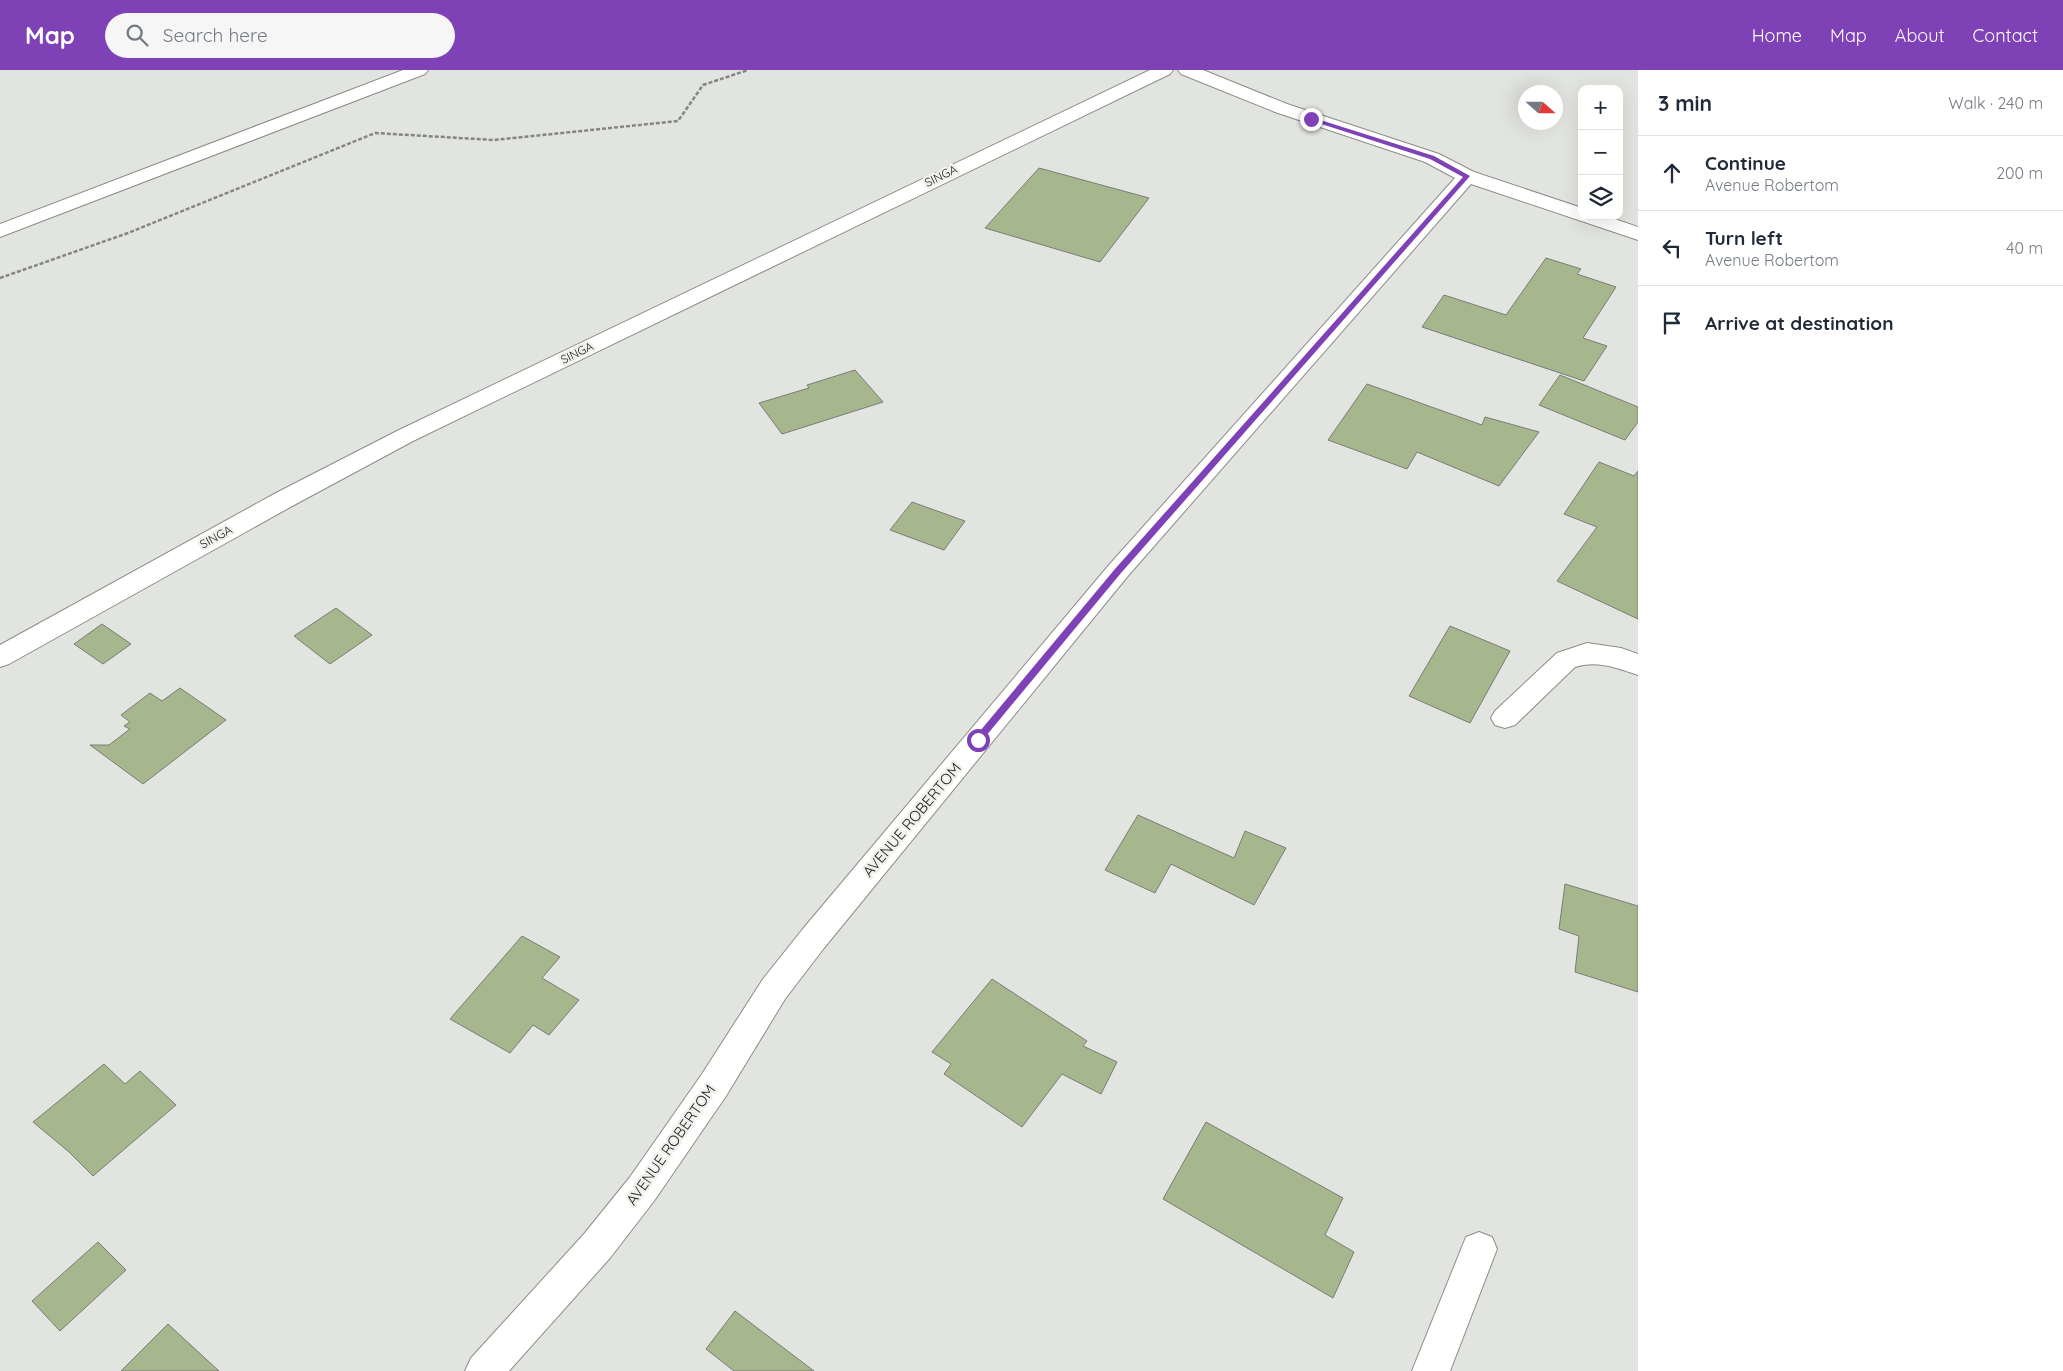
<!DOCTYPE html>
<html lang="en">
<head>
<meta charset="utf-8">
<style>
  body { margin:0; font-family:Quicksand,sans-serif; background:#f6f6f7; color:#1f2937 }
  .controls { position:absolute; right:15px; top:15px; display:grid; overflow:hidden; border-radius:10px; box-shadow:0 5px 20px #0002 }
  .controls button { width:45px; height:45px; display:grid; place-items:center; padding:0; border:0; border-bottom:1px solid #e0e1e3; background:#fff; color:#1f2937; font:25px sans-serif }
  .compass { position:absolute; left:1518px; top:15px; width:45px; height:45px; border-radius:50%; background:#fff; box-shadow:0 5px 20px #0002; rotate:111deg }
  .stop { position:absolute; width:15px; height:15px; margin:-11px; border:4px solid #7f41b6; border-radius:50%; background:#fff }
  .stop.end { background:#7f41b6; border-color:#fff; box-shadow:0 1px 5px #0008 }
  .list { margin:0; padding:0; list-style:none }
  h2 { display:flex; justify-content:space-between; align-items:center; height:65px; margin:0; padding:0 20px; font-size:21px }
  h2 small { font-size:16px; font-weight:400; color:#747a83 }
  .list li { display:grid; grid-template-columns:32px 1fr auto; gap:15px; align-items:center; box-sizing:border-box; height:75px; padding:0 20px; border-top:1px solid #e0e1e3 }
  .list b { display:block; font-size:19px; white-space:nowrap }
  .list p { margin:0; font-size:16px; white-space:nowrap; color:#747a83 }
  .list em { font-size:16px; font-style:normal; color:#747a83 }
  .icon { flex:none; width:28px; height:28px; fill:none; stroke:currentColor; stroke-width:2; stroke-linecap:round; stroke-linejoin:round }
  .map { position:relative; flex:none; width:1638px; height:1301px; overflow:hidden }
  header { display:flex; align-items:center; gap:30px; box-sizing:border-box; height:70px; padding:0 25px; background:#7f41b6; color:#fff }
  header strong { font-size:24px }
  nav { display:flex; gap:28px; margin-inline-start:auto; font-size:18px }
  .search { width:350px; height:45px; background:#f6f6f7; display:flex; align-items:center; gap:12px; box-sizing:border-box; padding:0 18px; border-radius:28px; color:#747a83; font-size:19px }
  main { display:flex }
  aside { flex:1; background:#fff }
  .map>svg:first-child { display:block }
  .building { fill:#a6b78d; stroke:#7a7c78 }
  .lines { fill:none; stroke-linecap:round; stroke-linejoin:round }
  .minor-casing { stroke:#8b8d89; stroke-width:2 }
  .path { stroke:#858683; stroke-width:2.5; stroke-dasharray:4 2; stroke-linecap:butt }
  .minor { fill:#fff; fill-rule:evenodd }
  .route { fill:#7f41b6 }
  .labels { text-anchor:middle; stroke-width:5; stroke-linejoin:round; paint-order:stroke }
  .far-street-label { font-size:12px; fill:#212120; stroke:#eff1ec }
  .street-label { font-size:15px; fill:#212120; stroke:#eff1ec }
</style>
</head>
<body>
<header>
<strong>Map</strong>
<div class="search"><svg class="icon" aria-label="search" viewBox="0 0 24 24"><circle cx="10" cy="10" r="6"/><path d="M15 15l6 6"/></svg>Search here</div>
<nav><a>Home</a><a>Map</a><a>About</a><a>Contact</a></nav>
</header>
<main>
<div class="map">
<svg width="1638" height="1301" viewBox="0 0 1638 1301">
  <rect width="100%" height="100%" fill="#e2e4df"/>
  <path class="building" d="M1039,98L1149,128L1100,192L985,158Z
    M1546,188L1581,199L1577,204L1616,217L1583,268L1607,276L1584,311L1422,257L1444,225L1506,245Z
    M855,300L883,332L782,364L759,333L809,318L807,315Z
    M1560,305L1638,337V352L1625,370L1539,335Z
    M1367,314L1482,355L1485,347L1539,362L1499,416L1417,382L1407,399L1328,370Z
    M1599,392L1634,406L1638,401V549L1557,511L1597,457L1564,444Z
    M912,432L965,451L944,480L890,460Z
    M336,538L372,565L330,594L294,566Z
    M102,554L131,574L103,594L74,574Z
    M1450,556L1510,581L1470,653L1409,626Z
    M180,618L226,650L143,714L90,675H109L130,659L124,656L130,652L121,645L150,623L162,631Z
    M1138,745L1234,788L1245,761L1286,778L1254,835L1171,794L1155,823L1105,800Z
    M1565,814L1638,836V922L1575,902L1579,866L1559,859Z
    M522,866L560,887L542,908L579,930L549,965L533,955L510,983L450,949Z
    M992,909L1087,971L1083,976L1117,992L1101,1024L1062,1004L1022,1057L944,1004L951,994L932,982Z
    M104,994L125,1014L140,1001L176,1035L93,1106L69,1082L33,1052Z
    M1206,1052L1343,1128L1325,1165L1354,1182L1333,1228L1163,1129Z
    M98,1172L126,1200L60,1261L32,1231Z
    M735,1241L814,1301H734L706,1279Z
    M168,1254L219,1301H121Z"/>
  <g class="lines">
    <g class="minor-casing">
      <path id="minor" d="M403,0H428L425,4L0,167V154Z
        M1150,0H1173L1170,4L413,371L294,435L9,594L0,597V575L276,423L397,361Z
        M1178,0H1203L1287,34L1439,84L1474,102L1582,138V146H1606L1638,157V170L1471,114L1127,507L824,878L785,929L726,1026L654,1131L610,1188L509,1301H465L471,1288L584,1164L630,1107L702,1004L763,909L802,860L1109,495L1455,108L1425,92L1275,42L1181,4Z
        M1587,573L1621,578L1638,584V605C1617,598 1597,590 1575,597L1515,655L1505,658L1495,655L1491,648L1495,641L1557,583Z
        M1479,1162L1492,1167L1497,1179L1450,1301H1412L1466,1167Z"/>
    </g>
    <path class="path" d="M0,208L128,163L375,63L494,70L678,51L703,15L748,0"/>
    <use href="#minor" class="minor"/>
  </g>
  <path class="route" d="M1311,47L1434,86L1470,106L1121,503L981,672H975V667L1115,499L1463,107L1430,89L1309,50Z"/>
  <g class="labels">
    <g class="far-street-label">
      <text transform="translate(941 106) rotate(-26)" y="4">SINGA</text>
      <text transform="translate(577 283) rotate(-26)" y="4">SINGA</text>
      <text transform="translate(216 467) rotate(-29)" y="4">SINGA</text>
    </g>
    <g class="street-label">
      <text transform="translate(912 750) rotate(-50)" y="5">AVENUE ROBERTOM</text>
      <text transform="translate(671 1075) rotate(-55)" y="5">AVENUE ROBERTOM</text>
    </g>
  </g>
</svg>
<div class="controls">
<button>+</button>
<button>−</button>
<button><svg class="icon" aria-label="layers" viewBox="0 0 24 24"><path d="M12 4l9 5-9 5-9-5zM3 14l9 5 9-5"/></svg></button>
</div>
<svg class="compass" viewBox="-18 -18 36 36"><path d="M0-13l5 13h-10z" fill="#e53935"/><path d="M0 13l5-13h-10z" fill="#747a83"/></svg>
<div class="stop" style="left:978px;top:670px"></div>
<div class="stop end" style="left:1311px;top:49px"></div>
</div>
<aside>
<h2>3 min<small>Walk · 240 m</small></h2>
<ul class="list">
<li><svg class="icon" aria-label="ahead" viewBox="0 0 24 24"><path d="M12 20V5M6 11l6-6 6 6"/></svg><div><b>Continue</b><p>Avenue Robertom</p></div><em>200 m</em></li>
<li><svg class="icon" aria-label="left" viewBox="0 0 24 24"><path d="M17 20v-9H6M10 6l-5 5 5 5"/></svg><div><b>Turn left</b><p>Avenue Robertom</p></div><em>40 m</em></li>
<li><svg class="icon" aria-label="arrive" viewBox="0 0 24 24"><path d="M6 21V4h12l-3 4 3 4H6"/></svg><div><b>Arrive at destination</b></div></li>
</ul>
</aside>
</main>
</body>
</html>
